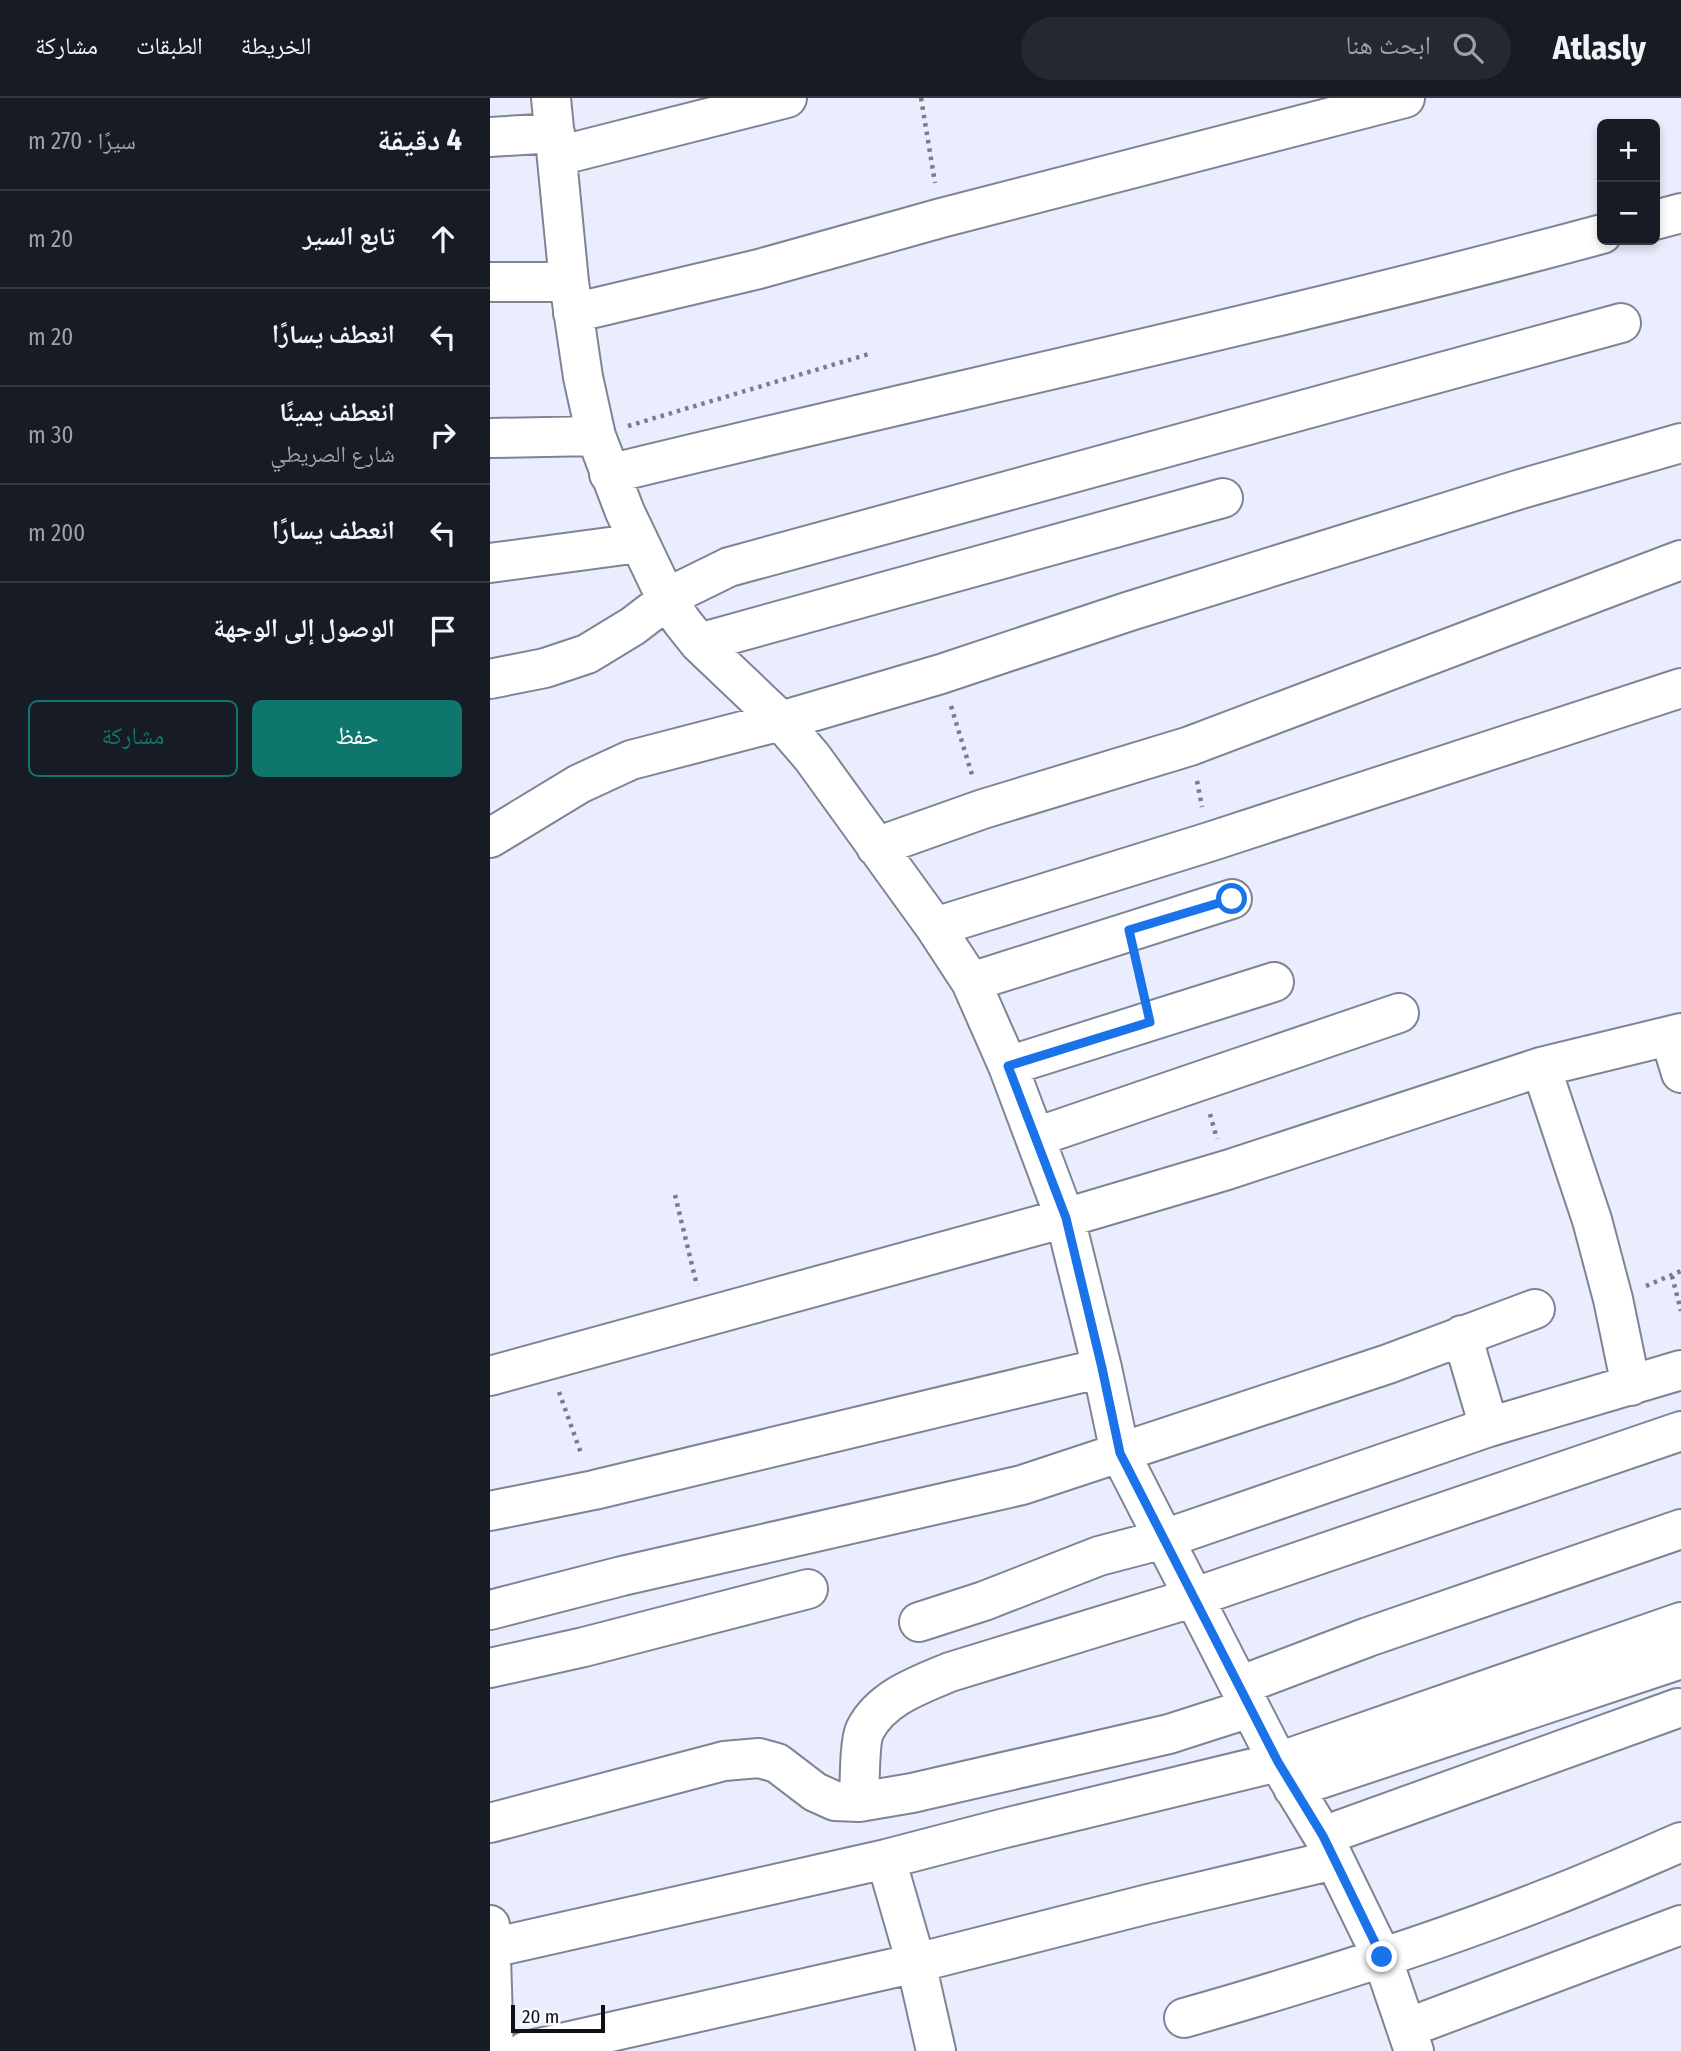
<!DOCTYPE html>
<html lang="ar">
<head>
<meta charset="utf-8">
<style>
  body { margin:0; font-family:"Fira Sans Condensed","Noto Naskh Arabic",sans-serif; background:#242831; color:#f1f3f6; direction:rtl }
  .controls { position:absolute; right:21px; top:21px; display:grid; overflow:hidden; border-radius:10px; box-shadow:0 4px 10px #0003 }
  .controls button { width:63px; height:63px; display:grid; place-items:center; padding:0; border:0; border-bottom:2px solid #363941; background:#171b24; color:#f1f3f6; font:35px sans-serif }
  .scale { position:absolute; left:21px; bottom:18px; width:94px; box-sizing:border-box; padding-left:7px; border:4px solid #0e1016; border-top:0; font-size:19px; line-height:24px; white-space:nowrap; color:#0e1016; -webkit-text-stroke:5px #fafbff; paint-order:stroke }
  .stop { position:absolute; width:21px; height:21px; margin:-16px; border:5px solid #1a73e8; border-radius:50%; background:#fff }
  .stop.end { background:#1a73e8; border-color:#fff; box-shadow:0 2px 7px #0008 }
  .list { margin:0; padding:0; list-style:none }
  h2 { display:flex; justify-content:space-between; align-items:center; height:91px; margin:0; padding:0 28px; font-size:30px }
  h2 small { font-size:23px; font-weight:400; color:#9ea1a6 }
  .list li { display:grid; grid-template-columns:46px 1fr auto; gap:21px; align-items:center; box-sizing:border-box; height:98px; padding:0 28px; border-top:2px solid #363941 }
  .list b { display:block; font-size:26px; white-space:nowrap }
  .list p { margin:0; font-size:23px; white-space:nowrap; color:#9ea1a6 }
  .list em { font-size:23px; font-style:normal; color:#9ea1a6 }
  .actions { display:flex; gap:14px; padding:21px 28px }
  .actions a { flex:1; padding:16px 0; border:2px solid #0f766e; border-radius:10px; text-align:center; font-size:24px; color:#0f766e }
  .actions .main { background:#0f766e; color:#fff }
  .icon { flex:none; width:38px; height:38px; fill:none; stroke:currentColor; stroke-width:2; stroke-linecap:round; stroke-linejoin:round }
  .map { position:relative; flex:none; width:1191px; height:1953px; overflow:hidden; direction:ltr }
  header { display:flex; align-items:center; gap:42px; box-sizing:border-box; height:98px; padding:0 35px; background:#171b24; border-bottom:2px solid #363941 }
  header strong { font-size:33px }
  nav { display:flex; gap:38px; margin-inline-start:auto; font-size:24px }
  .search { width:490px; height:63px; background:#242831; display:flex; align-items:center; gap:18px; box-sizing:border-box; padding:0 24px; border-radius:38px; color:#9ea1a6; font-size:26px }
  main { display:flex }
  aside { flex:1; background:#171b24 }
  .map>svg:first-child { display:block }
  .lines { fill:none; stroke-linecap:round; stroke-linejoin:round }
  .minor-casing { stroke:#7f8495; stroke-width:42 }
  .path { stroke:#7b7e89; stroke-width:4.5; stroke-dasharray:3.5 5; stroke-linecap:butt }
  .minor { stroke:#fff; stroke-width:38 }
  .route { stroke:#1a73e8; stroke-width:9 }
</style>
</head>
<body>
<header>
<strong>Atlasly</strong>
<div class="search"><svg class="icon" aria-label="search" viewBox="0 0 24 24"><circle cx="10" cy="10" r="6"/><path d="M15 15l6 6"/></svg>ابحث هنا</div>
<nav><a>الخريطة</a><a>الطبقات</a><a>مشاركة</a></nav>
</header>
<main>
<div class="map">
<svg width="1191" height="1953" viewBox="0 0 1191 1953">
  <rect width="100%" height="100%" fill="#e9edfd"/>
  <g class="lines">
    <g class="minor-casing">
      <path id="minor" d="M61,0L79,184L93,279L106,338L135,414L177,502L193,525L209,545L291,623L322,659L445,829L481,884L518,968L575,1120L612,1270L630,1355L788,1664L833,1738L892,1859L924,1953
        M0,39L65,35
        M68,58L297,0
        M1165,122L1191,115
        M0,184H79
        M83,215L269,171L451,120L915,0
        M0,340L106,338
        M119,376C450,295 783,225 1112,136
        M0,465L149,445
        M209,545L733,400
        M0,581L55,570L97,556L143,528L186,495L239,469L1131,225
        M0,740L89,686L141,662L291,623L451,576L637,514L1031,391L1191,345
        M386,749L493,711L700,648L1191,462
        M445,829L719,744L1191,590
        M481,884L742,801
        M1180,939L1191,975
        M518,968L784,884
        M1051,969L1102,1122L1123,1201L1141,1288
        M546,1039L909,915
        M972,1237L999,1329
        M0,1278L575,1120L737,1072L1051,969L1191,935
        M0,1413L104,1392L612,1270
        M0,1512L132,1478L532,1387L898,1266L1045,1211
        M429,1524L494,1503L609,1458L674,1441L999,1329L1191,1272
        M0,1570L94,1549L318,1491
        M749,1588L878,1539L1191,1431
        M803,1690L1191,1561
        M369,1704C370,1688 369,1644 375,1632C391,1600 429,1587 460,1574L702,1500L1191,1333
        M0,1725L234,1663L269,1660L287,1665L325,1694L345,1703L369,1704L422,1695L679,1636L760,1610
        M833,1738L1188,1610
        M396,1761L426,1865L446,1953
        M0,1827L4,1953
        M1,1850L396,1761L511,1731L788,1664L1191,1524
        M694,1920C817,1885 940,1847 1058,1800C1103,1783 1147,1763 1191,1744
        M917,1930L1191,1827
        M36,1953L426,1865L658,1806L844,1762"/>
    </g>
    <path class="path" d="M431,0L445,85
      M138,328L379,256
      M461,608L483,680
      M707,683L712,709
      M647,867L652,889
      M720,1016L727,1041
      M185,1097L207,1188
      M1182,1178L1191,1213
      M1156,1188L1191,1173
      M69,1294L92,1358"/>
    <use href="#minor" class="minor"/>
  </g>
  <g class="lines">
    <path class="route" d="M742,801L639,832L660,924L518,968L576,1120L612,1270L630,1355L788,1664L833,1738L892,1859"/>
  </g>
</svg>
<div class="controls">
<button>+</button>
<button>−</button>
</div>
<div class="scale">20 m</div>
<div class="stop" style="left:742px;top:801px"></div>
<div class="stop end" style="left:892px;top:1859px"></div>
</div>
<aside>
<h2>4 دقيقة<small>سيرًا · 270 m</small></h2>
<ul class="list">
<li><svg class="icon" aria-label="ahead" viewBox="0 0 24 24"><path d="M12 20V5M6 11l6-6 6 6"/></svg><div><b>تابع السير</b></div><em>20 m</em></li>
<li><svg class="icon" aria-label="left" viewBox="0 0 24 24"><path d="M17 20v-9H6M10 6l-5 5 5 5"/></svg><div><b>انعطف يسارًا</b></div><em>20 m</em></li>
<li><svg class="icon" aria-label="right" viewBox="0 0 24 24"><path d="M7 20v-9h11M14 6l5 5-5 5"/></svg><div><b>انعطف يمينًا</b><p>شارع الصريطي</p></div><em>30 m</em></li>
<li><svg class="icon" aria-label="left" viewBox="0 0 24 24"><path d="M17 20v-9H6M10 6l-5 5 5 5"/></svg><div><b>انعطف يسارًا</b></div><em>200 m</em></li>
<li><svg class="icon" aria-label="arrive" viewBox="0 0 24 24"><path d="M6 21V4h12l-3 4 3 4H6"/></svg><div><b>الوصول إلى الوجهة</b></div></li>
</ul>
<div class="actions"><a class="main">حفظ</a><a>مشاركة</a></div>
</aside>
</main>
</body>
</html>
